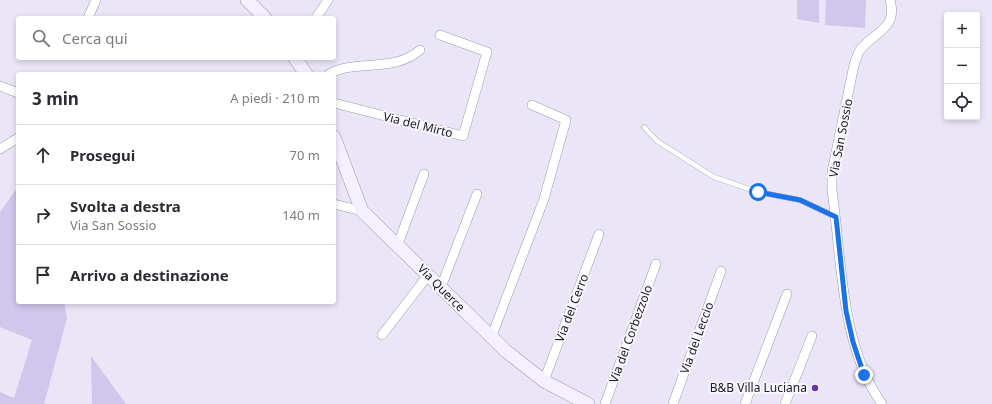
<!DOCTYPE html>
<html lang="it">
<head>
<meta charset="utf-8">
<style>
  body { margin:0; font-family:"Noto Sans",sans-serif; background:#f7f7f7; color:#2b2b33 }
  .controls { position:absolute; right:12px; top:12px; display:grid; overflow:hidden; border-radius:4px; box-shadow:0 2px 6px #0003 }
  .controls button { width:36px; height:36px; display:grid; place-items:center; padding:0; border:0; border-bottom:1px solid #e1e1e2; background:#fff; color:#2b2b33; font:20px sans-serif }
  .stop { position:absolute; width:12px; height:12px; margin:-9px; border:3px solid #1a73e8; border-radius:50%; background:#fff }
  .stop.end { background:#1a73e8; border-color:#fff; box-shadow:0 1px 4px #0008 }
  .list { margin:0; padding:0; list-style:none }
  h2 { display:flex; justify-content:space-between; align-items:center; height:52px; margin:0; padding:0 16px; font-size:17px }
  h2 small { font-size:13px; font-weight:400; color:#7c7c81 }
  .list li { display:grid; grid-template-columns:26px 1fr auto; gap:12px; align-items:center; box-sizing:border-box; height:60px; padding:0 16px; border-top:1px solid #e1e1e2 }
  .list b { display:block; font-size:15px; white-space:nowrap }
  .list p { margin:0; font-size:13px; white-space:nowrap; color:#7c7c81 }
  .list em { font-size:13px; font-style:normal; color:#7c7c81 }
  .icon { flex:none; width:22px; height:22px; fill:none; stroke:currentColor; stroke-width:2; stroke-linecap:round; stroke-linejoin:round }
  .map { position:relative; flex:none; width:992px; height:404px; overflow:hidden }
  .search { position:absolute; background:#fff; box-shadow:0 2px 6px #0003; left:16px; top:16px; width:320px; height:44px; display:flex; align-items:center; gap:10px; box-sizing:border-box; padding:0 14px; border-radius:4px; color:#7c7c81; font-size:15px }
  .panel { position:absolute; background:#fff; box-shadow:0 2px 6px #0003; left:16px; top:72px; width:320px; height:232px; border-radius:4px }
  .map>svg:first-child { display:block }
  .green { fill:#d1c6eb }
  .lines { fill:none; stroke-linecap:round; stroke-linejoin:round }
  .lane-casing { stroke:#9e9aa9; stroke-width:5.5 }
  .street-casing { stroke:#9e9aa9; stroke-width:10 }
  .secondary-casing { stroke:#9e9aa9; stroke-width:14 }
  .lane { stroke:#fff; stroke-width:4.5 }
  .street { stroke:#fff; stroke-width:9 }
  .secondary { stroke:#f5f0ff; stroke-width:13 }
  .route { stroke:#1a73e8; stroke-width:5 }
  .poi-dot { fill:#6935ac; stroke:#f8f5ff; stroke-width:1.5 }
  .labels { text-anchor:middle; stroke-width:4; stroke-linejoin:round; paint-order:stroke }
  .street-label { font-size:12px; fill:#212025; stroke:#f8f5ff }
  .poi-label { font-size:12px; fill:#212025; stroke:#f8f5ff; text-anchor:end }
</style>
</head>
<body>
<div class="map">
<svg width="992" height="404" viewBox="0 0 992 404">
  <rect width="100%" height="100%" fill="#ebe6f7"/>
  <path class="green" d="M797,0H819V23L797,19Z
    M826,0H866L865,28L825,25Z
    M18,187V302H64L67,318L44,404H0V392L14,398L32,340L0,327V212Z
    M91,356L126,404H92Z"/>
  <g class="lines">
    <g class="lane-casing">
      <path id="lane" d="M644,127L657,141L714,177L758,192L800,200L836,217"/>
    </g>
    <g class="street-casing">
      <path id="street" d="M88,18L96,0
        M316,18L328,0
        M329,74C354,59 394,73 420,50
        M0,86L18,93
        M334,103L463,136L487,52L440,35
        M0,149L18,138
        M334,204L362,211
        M398,244L424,174
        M441,287L477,194
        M382,335L429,274
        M491,338L544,199L566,120L532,105
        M544,381L599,234
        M605,404L656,264
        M673,404L721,271
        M745,404L787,294
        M785,404L812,336
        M882,404C840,345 842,260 832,190V172L854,65C856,61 857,54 860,50C875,31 898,29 890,0"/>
    </g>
    <g class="secondary-casing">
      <path id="secondary" d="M247,0L265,18
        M295,58L306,74
        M334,137L362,211L506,351L544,381L588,404"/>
    </g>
    <use href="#lane" class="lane"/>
    <use href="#street" class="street"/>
    <use href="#secondary" class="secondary"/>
  </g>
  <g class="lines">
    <path class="route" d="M758,192L800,200L836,217L846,311L853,342L864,375"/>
  </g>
  <circle class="poi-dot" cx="815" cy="388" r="4"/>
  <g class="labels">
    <g class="street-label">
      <text transform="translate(418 125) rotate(14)" y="4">Via del Mirto</text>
      <text transform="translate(841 138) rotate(-79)" y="4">Via San Sossio</text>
      <text transform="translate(441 288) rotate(45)" y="4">Via Querce</text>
      <text transform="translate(572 308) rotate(-69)" y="4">Via del Cerro</text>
      <text transform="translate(631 334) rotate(-70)" y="4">Via del Corbezzolo</text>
      <text transform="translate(697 338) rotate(-70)" y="4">Via del Leccio</text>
    </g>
    <g class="poi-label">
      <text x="807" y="392">B&amp;B Villa Luciana</text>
    </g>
  </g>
</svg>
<div class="controls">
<button>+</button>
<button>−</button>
<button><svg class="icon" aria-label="locate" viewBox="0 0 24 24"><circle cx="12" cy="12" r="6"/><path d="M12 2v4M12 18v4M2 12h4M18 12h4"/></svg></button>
</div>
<div class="stop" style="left:758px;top:192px"></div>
<div class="stop end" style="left:864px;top:375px"></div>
<div class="search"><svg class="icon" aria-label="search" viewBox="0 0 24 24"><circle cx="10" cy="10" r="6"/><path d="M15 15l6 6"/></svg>Cerca qui</div>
<section class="panel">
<h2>3 min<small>A piedi · 210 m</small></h2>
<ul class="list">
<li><svg class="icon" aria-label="ahead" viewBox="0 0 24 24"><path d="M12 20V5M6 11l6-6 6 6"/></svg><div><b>Prosegui</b></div><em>70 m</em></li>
<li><svg class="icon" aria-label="right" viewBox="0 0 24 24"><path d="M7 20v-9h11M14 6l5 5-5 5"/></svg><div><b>Svolta a destra</b><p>Via San Sossio</p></div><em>140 m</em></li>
<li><svg class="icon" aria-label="arrive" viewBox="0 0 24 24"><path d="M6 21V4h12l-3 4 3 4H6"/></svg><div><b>Arrivo a destinazione</b></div></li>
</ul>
</section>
</div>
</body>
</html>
